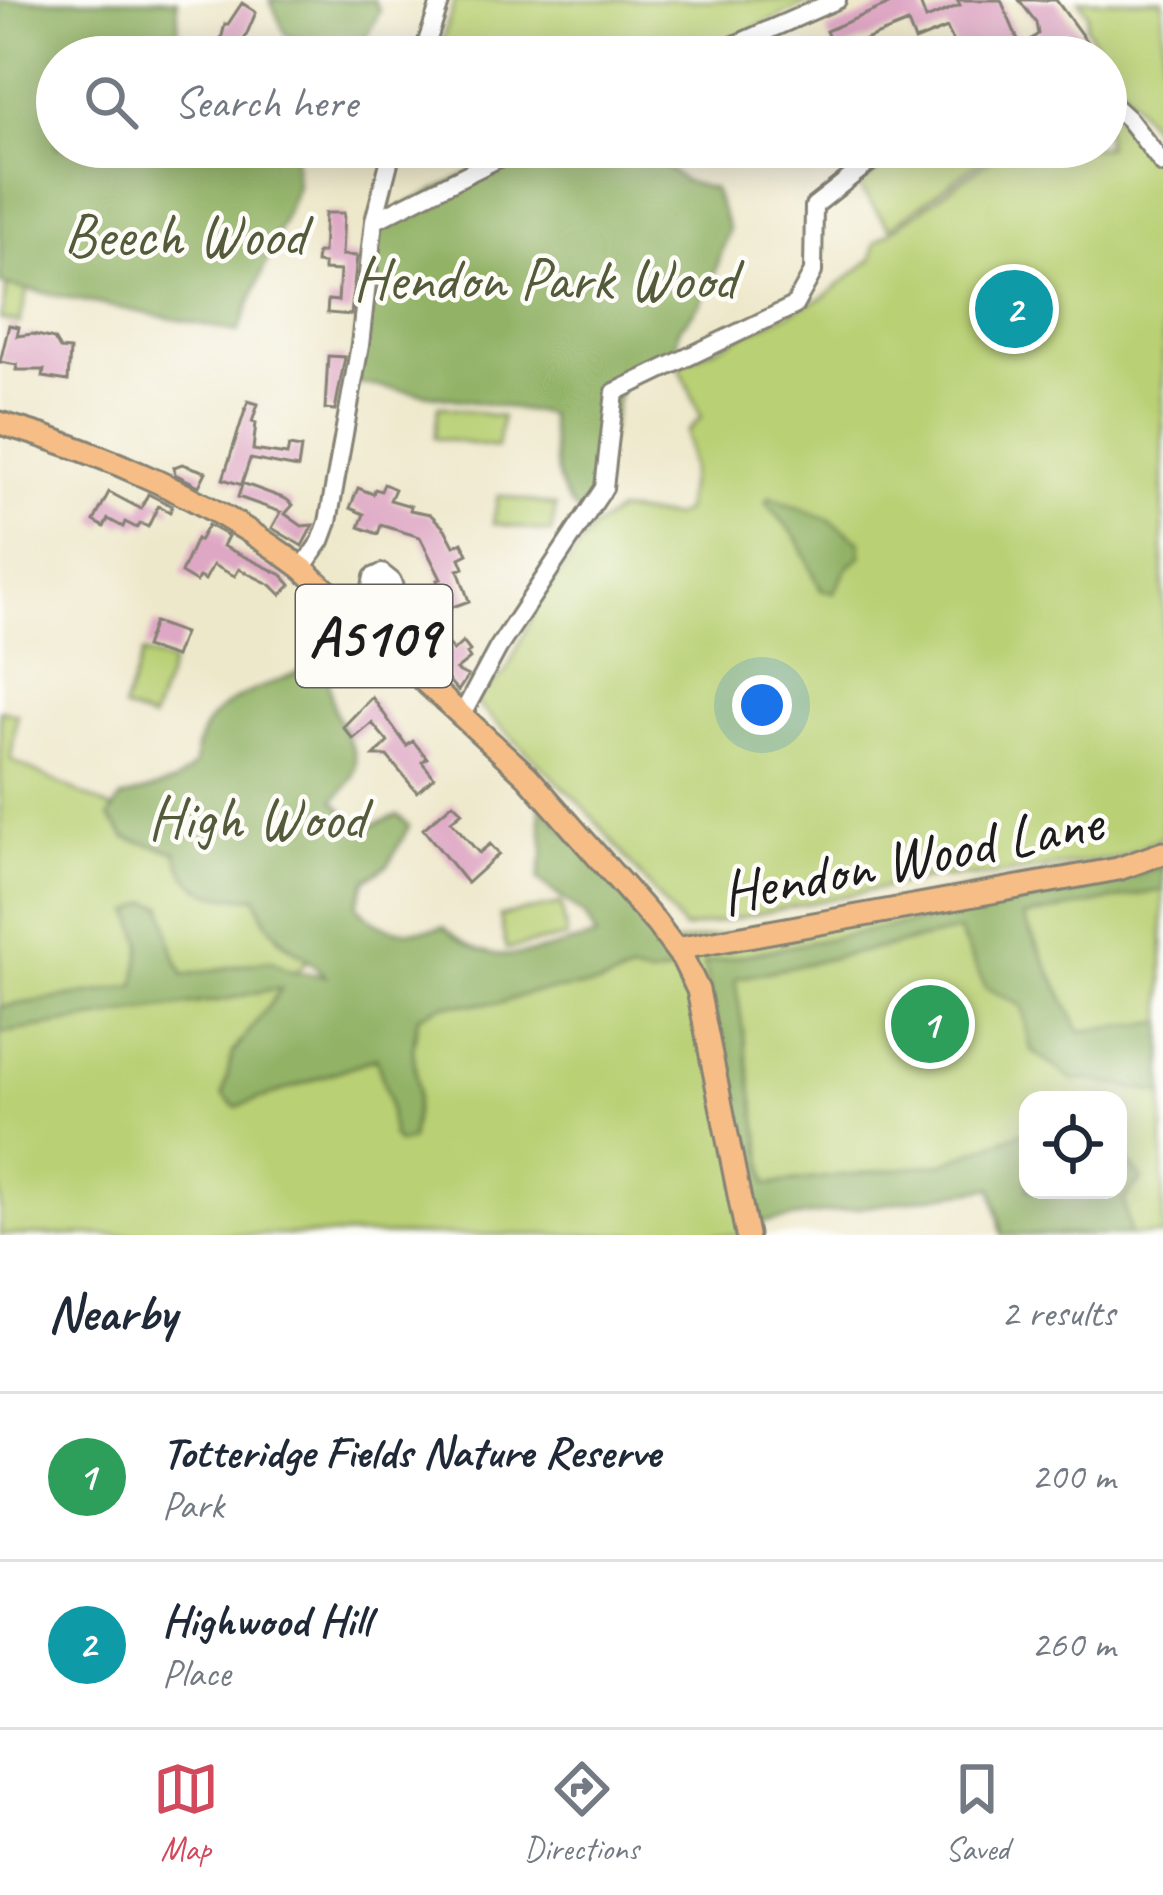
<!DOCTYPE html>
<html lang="en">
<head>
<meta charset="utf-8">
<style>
  body { margin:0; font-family:Caveat,sans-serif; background:#f2f2f3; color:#1f2937 }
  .controls { position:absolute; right:36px; bottom:36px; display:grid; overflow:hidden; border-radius:24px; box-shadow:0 6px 30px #0003 }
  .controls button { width:108px; height:108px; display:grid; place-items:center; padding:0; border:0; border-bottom:3px solid #e0e1e3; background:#fff; color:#1f2937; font:60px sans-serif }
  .you { position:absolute; left:762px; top:705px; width:42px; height:42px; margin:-30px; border:9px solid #fff; border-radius:50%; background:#1a73e8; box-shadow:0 0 0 18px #1a73e833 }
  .badge { display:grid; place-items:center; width:78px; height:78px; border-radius:50%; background:#d1495b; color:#fff; font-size:39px; font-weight:700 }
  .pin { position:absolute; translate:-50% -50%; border:6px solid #fff; box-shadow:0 3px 12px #0006 }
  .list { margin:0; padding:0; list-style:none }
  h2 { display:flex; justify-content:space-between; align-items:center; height:156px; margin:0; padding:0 48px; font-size:51px }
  h2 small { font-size:39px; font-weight:400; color:#747a83 }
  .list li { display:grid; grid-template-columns:78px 1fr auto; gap:36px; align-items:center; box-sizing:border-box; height:168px; padding:0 48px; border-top:3px solid #e0e1e3 }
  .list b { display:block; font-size:45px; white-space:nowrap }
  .list p { margin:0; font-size:39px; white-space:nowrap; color:#747a83 }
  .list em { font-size:39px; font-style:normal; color:#747a83 }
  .icon { flex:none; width:66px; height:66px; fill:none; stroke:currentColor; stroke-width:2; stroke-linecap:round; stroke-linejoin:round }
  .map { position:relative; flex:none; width:1163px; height:1235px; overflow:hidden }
  .search { position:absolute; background:#fff; box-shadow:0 6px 30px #0003; left:36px; right:36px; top:36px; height:132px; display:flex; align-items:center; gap:30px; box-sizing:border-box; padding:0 42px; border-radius:66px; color:#747a83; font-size:45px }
  .sheet { height:492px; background:#fff }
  nav { display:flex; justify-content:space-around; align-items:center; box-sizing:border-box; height:168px; border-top:3px solid #e0e1e3; background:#fff; font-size:33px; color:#747a83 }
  nav a { display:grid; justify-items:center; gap:6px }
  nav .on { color:#d1495b }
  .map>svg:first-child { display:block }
  .green { fill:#b9d075; stroke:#6a7648; stroke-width:3; fill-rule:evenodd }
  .forest { fill:#92b266; stroke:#576741; stroke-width:3 }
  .building { fill:#dea7c4 }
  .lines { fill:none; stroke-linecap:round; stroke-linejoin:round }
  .minor-casing { stroke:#858274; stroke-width:22 }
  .major-casing { stroke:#858274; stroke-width:27 }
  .minor { stroke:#fff; stroke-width:16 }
  .major { stroke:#f6be86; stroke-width:21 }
  .labels { text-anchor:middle; stroke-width:9; stroke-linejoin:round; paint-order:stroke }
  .shield { fill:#fdfcf7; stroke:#605f5e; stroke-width:3 }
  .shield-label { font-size:57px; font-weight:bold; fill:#1c1c1c }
  .park-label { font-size:60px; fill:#535b3b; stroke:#fdfcf7 }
  .street-label { font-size:60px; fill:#1c1c1c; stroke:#fdfcf7 }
</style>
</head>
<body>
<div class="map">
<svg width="1163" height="1235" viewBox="0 0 1163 1235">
  <rect width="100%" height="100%" fill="#fdfcf7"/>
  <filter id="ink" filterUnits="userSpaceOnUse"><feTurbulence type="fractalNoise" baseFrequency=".00833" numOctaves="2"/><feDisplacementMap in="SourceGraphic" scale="24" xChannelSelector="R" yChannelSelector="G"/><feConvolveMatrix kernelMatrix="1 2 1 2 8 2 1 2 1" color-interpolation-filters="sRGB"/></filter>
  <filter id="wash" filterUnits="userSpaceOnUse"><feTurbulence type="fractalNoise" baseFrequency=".004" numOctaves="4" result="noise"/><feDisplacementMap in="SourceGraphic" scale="48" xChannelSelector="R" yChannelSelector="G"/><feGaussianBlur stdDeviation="2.7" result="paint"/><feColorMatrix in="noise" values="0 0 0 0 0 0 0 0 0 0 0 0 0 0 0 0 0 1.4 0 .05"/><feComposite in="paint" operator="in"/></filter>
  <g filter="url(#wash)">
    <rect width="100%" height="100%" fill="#eee8cb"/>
    <path class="green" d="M455,0H815L693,57H437Z
      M1079,0H1163V141L1124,90L1086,27L1088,14Z
      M1106,104L1163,170V837L1120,857L989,876L936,877L684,929L586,809L474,701L506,672L538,605L592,529L618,511L673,517L684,511L691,469L687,432L701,417L679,365L824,297L872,259L875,243L991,159L983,147H1106Z
      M910,147H973L983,159L890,228L858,186Z
      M9,277L29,282L20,323L0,319Z
      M439,406L502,417L497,448L434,438Z
      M498,495L556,506L551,533L493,523Z
      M143,653L172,663L152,720L123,709Z
      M0,710L17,714L11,760L115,810L126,838L176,852L238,898L256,896L280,941L308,959L283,989L371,1000L1163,853V1235H1002L990,1174L744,1215L747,1235H0ZM1028,1100H1118V1190H1028Z
      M561,904L567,937L506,949L500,916Z"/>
    <path class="forest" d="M0,0H177L179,38L184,57H57V147H294L297,187L238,332L0,284Z
      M270,0H374L380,11L366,37L336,51L286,35Z
      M521,147H650L652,156L684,181L713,189L729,229L714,276L700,305L679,329L673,362L622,381L599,483L584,515C553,501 554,445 548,414L350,382L374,221Z
      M770,497L830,520L860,541L861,556L848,567L834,593L821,590L797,538L766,502Z
      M302,670L327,675C330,687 331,702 336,714C353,754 371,765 334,800L360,830L398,815L409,826L388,865L366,880L357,905C379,935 410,933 444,927C498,975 534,950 596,937L586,917L538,880L544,851L539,803L667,945L673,972L651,976L630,973L599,985L529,993L501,1003L442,1005L418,1017L413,1049L418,1091L411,1140L398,1143L392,1135L389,1100L376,1058L236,1107L223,1095L232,1054L281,989C258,989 239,999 216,1001C144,1009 72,1023 0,1033V1007L135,986L142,943L131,912L149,902L163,906L174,954L184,975L270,960L288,970L325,976C297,945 268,942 256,896C218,901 186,892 176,852L126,838L109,817L120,799L175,782L195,766C197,701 250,695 302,670Z
      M1163,867V890L1023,917L1080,1031L1163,1022V1094L1091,1080L1074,1081L1031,1050L1022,1006L986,988L959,931L735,979L767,1184L941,1164L1028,1130V1190H1118V1149L1142,1179L1124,1200L1130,1235H1003L992,1188L751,1224L704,963L1084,889Z"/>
    <g id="blocks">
      <path class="building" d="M899,0H919L926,19L960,5L957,0H1001L1020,45L1004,51L1006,57H960L947,28L915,41L908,23L835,52L826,31Z
        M1019,0H1056L1098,57H1043L1027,43L1038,34L1036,22Z
        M242,3L256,12L237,57H221L219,47L225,24H228Z
        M325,213H344L342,255L357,256L351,315L327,313L328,300L338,301L340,271L324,270V264L316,263L317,253H323Z
        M9,325L19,327L17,336L33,334L54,339L60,349L70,350L68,381L43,377L44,370H16L17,365L0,362Z
        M328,356L345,357L335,410L325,409Z
        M248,401L258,404L252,422L256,423L253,450L287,455L289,446L301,448L298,468L250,459L242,483L286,499L293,505L285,514L302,526L313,525L302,546L272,528L281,512L238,497L242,485L223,479Z
        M182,464L206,472L199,486L175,474L174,467Z
        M384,484L395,489L390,500L411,506L410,510L430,514L445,529L454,546L462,542L468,554L460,558L464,568L458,570L469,601L447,609L437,580L441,579L420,537L381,525L378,534L359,527L364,514L350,508L358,488L373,494L375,489L381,491Z
        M109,492L141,509L148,494L172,506L170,512L158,506L148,527L140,523L137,528L125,522L123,527L108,519L104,527L94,521Z
        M208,525L228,536L223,546L282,575L291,585L281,595L271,585L239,569L235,576L213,565L205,580L199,577L196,582L181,573L196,539L199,541Z
        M154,622L184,633L175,657L145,647Z
        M442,637L453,651L463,642L470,651L467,654L470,659L456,670L468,676L458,691L440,671L445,658L434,644Z
        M372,697L407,746L413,741L427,758L422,762L434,777L417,792L387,756H374L388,742L372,723L353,739L343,727Z
        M453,803L462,812L451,821L479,853L490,844L499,854L467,883L423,829Z"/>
    </g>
  </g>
  <g filter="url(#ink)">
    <use href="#blocks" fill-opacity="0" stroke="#858274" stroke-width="3"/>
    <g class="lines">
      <g class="minor-casing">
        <path id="minor" d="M422,57L441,0
          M707,57L837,0
          M1106,99L1129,120L1163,164
          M374,221L521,147
          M302,568L321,541L328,522L360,345L374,221L393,147
          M350,614L370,592L394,588L392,581L382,573L373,577L370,592
          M463,713L498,648L604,488L615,392L794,306L813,272L814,206L889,147"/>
      </g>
      <g class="major-casing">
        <path id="major" d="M0,423C105,453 214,501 302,568L527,776L656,923L683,959L698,990L747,1235
          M676,949L1118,869L1163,853"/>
      </g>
      <use href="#minor" class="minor"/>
      <use href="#major" class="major"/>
    </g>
  </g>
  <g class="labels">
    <rect class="shield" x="296" y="585" width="156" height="102" rx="9"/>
    <g class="shield-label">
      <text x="374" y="656">A5109</text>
    </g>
    <g class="park-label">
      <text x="185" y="255">Beech Wood</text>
      <text x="545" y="299">Hendon Park Wood</text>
      <text x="257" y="838">High Wood</text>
    </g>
    <g class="street-label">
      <text transform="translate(911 856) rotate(-11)" y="21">Hendon Wood Lane</text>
    </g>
  </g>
</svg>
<div class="controls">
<button><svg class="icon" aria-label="locate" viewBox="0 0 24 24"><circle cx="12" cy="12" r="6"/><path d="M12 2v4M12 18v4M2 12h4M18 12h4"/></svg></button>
</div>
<div class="you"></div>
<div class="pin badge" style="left:930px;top:1024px;background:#2e9e5b">1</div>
<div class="pin badge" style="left:1014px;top:309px;background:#0f9aa8">2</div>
<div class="search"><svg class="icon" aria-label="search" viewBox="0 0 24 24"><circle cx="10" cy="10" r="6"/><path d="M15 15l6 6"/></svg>Search here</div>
</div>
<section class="sheet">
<h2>Nearby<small>2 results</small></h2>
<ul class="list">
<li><span class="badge" style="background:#2e9e5b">1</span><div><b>Totteridge Fields Nature Reserve</b><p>Park</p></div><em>200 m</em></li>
<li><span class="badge" style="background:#0f9aa8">2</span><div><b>Highwood Hill</b><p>Place</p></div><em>260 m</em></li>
</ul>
</section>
<nav>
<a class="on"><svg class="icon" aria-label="map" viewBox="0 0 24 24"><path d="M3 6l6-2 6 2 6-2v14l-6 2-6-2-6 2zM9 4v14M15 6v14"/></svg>Map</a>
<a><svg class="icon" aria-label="directions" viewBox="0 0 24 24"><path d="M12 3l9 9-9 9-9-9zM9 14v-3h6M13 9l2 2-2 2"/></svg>Directions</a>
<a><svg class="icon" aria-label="saved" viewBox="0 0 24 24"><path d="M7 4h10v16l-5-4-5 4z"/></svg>Saved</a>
</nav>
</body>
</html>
